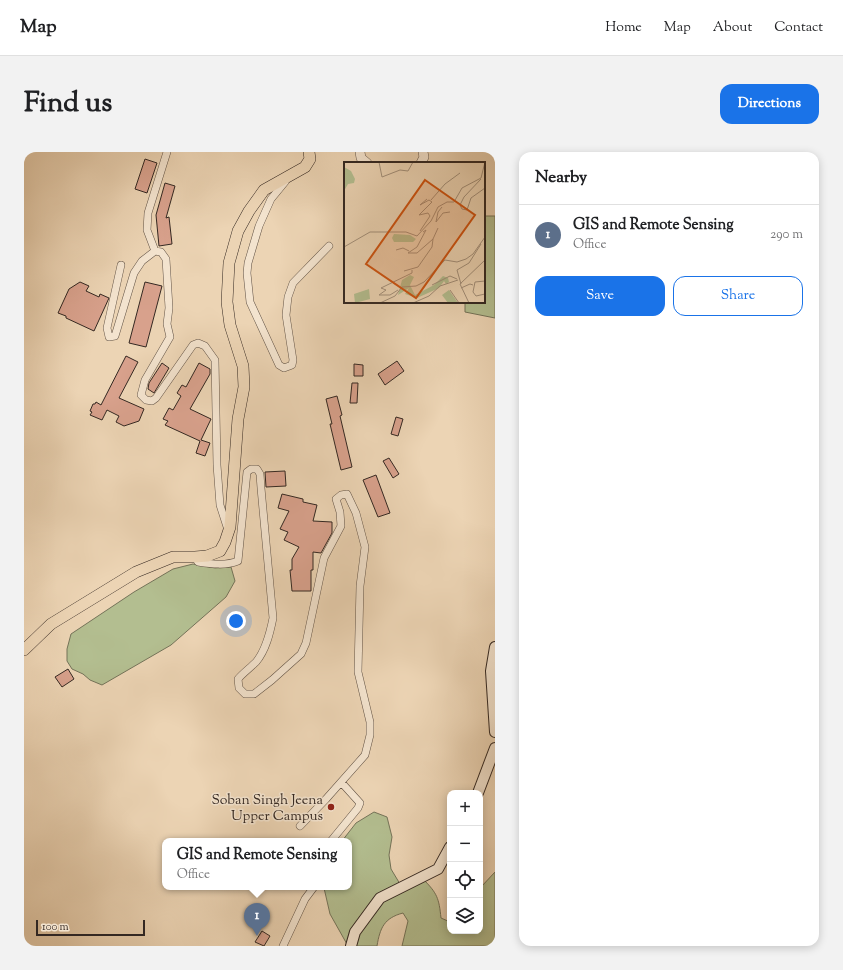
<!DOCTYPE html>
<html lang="en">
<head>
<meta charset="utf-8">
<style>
  body { margin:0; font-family:"Sorts Mill Goudy",serif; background:#f2f2f2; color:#202124 }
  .controls { position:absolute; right:12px; bottom:12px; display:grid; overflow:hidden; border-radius:8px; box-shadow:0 2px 10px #0003 }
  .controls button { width:36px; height:36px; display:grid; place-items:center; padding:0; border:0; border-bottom:1px solid #e0e0e0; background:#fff; color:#202124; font:20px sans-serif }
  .scale { position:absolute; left:12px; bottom:10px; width:109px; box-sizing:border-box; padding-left:4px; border:2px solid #342822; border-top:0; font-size:11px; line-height:14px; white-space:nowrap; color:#342822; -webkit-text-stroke:3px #f3e3ce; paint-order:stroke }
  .you { position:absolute; left:212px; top:469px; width:14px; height:14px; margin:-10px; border:3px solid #fff; border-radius:50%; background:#1a73e8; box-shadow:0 0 0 6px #1a73e833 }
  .badge { display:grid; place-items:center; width:26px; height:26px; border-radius:50%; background:#1a73e8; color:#fff; font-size:13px; font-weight:700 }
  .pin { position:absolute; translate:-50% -33px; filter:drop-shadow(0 1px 2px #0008) }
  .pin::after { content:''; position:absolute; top:21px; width:14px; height:12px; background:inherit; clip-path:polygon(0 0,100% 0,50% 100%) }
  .popup { position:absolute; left:138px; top:686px; width:190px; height:52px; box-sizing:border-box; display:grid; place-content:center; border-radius:8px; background:#fff; filter:drop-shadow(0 1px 3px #0005); font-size:13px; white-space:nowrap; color:#757577 }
  .popup b { font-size:15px; color:#202124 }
  .popup::after { content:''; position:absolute; left:50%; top:100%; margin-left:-8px; border:8px solid transparent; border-top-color:#fff }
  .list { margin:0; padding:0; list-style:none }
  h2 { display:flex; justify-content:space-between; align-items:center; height:52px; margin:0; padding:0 16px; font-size:17px }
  h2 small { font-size:13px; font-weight:400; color:#757577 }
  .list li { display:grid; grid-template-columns:26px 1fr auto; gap:12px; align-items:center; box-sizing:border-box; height:60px; padding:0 16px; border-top:1px solid #e0e0e0 }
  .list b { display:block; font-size:15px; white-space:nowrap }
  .list p { margin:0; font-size:13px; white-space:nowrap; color:#757577 }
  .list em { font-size:13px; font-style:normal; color:#757577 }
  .actions { display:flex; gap:8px; padding:12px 16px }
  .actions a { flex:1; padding:9px 0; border:1px solid #1a73e8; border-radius:12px; text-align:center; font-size:14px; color:#1a73e8 }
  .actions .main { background:#1a73e8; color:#fff }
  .icon { flex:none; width:22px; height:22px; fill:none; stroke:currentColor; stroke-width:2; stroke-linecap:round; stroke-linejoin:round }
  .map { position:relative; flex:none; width:471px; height:794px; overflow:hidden; border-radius:12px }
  header { display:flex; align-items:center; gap:24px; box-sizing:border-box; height:56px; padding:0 20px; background:#fff; border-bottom:1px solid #e0e0e0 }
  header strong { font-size:19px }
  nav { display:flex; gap:22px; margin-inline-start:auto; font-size:14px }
  .intro { display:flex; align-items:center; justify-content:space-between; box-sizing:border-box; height:96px; padding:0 24px }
  h1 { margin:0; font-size:28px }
  .button { padding:10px 18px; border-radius:12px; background:#1a73e8; color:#fff; font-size:14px; font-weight:700 }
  main { display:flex; gap:24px; padding:0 24px }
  aside { flex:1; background:#fff; border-radius:12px; box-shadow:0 2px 10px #0003 }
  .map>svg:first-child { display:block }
  .green { fill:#b3be90; stroke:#747359 }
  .building { fill:#d8a18c; stroke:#342822 }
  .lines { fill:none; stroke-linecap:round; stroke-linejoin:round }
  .minor-casing { stroke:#625346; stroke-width:8 }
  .tertiary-casing { stroke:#625346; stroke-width:10 }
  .secondary-casing { stroke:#342822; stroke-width:12 }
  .trunk-casing { stroke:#342822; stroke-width:12 }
  .minor { stroke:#f3e3ce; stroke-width:7 }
  .tertiary { stroke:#f3e3ce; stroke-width:9 }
  .secondary { stroke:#f3e3ce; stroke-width:10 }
  .trunk { stroke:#ecd4b4; stroke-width:11 }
  .poi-dot { fill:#8f2418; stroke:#f3e3ce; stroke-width:1.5 }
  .labels { text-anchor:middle; stroke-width:3; stroke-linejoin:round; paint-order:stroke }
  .poi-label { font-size:14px; fill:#342822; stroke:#f3e3ce; text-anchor:end }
  .inset-road { fill:none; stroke:#a28f7a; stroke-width:1 }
  .view { fill:#cd520f; fill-opacity:0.15; stroke:#cd520f; stroke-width:2 }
  .inset-edge { fill:none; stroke:#342822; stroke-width:2 }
</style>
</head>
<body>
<header>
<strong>Map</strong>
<nav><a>Home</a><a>Map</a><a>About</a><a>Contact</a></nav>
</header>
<div class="intro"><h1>Find us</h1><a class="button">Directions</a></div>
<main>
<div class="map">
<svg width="471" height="794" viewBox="0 0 471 794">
  <rect width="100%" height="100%" fill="#ecd4b4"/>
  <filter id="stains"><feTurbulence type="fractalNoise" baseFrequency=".005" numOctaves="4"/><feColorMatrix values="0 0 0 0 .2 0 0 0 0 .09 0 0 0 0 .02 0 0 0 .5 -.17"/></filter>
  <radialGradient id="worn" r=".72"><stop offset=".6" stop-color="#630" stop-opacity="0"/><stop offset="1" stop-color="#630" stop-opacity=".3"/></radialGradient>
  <path class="green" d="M460,64H471V166L441,160V150H460Z
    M169,412L191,416L207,415L211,429L202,445L147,493L78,533L66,528L59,522L48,517L43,509V497L47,482L110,440L149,417Z
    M350,660L363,665L368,685L365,703L367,717L376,732L399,727C413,741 415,746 417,766L426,770V779H456V738L457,735L471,720V790L466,794H378L384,769L379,761C360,766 356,776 353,794H324L306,762L300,736V735H325V689H318L332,671Z"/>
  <path class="building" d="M121,7L133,11L123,41L111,37Z
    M141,31L151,34L142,66L145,65L148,92L135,94L132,63Z
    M56,130L65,134L62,139L75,145L76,142L85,146L70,179L42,166V164L34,161L45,137Z
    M121,130L138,134L122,195L105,191Z
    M102,204L114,210L95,246L120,257L115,269L100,274L92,270L95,264L83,258L78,268L66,263L68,260L66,259L69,252H71L72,250L77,253Z
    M373,209L380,219L361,233L354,222Z
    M138,211L145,216L130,241L124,237L125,231Z
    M175,211L186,217V222L166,257L187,267L177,288L186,291L181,304L172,301L176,289L141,273L144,269L139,267L145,256L149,258L157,244L153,241L158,233L162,235Z
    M330,212L339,213V224H330Z
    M328,231H334L333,251H326Z
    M313,244L318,263L316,264L328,315L317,318L306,272H308L302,247Z
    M372,265L379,267L374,284L367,282Z
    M365,306L375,322L369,326L359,309Z
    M261,319L262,334L242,335L241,320Z
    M352,323L366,361L354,365L339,328Z
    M258,342L279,347V350L293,353L289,369L308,370V381L297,401L289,400V418H287V439H268L266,418H268V407L275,395L260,388L264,380L256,377L265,359L254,356Z
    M44,517L50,527L38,535L31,525Z
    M238,779L246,784L240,794L231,790Z"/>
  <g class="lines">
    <g class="minor-casing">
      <path id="minor" d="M261,30L247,47L235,74L224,111L223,121L226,150L255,213L260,216L268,213L269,208L262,163L264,145L269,131L305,94
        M131,99L123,78L124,61L143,0
        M97,113L83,176L85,185L91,184L110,121L118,109L131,99L137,100L142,107L145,156L143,172L146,185L121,228L117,243L122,248L128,249L132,246L169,193L174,191L181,194L191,208L193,313L196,353L204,378
        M171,405L174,410C187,412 202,414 214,409L223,320L227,317H233L236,322L237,336L249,466C246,481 242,498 232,510C226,516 219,521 214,527L215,536L221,542H230L248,528L277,502L282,491L300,406L317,374L316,360L312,347L317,343L323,342L332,361L341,395L336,434L334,520L346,570V583L341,603L302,647L276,674
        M307,689L334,656L336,651L317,630
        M259,794L281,747L290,735"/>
    </g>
    <g class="tertiary-casing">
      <path id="tertiary" d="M336,0L337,6L343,11
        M397,11L400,5L399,0"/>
    </g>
    <g class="secondary-casing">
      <path id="secondary" d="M471,495L467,519L471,580
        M454,641L471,596
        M327,794L331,780L356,746L414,717L426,695"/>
    </g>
    <g class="trunk-casing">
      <path id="trunk" d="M0,498L27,472L112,420L149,405H171L183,404L196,399L201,390L206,375L214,267L220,235L219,214L206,173L203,150L205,111L214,79L225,59L240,38L281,15L286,7L285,0"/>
    </g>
    <use href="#minor" class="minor"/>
    <use href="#tertiary" class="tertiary"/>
    <use href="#secondary" class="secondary"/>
    <use href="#trunk" class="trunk"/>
  </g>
  <circle class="poi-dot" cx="307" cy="655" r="4"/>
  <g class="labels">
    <g class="poi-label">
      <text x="299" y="652">Soban Singh Jeena<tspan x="299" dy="16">Upper Campus</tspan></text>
    </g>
  </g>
  <g transform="translate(320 10)">
    <rect width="141" height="141" fill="#ecd4b4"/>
    <path d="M0,5L7,9L11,17L10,21L4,22L0,29ZM50,72L66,73L72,77L69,80H50L48,76ZM66,113L70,115L66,123L71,133L90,123L99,114L104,116L105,120L102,122L100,119L95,126L73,136L61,132L65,126L54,133L58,118ZM25,127L26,137L11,141L10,132ZM105,128L114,141H104L98,133Z" fill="#b3be90"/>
    <path class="inset-road" d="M35,0L38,15L56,8L64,9L69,0M137,17L120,35L116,43L118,47L123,48L127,36L141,26M87,38L101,22L116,11M98,45L94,50L92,60L99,51L106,50M76,69L86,54L84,51L75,53L88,40L85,38L76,43L83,37M89,77L94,66M0,85L26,70H62L73,74L87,59L94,45L103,40H110L118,26L137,16L141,0M52,88L59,86L65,89M60,109L74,105L88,85L89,77L73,91H64L73,85L82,68L79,70M141,119L131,120L129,130L132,134L141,132M116,122L125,141M116,122L141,98M117,122L113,108L125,101L137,82M88,123L106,114L113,117M117,126L126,122L129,123M54,128L46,133H35L42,128L37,126L68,111V108M106,128L115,141M36,141L51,134L58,125L72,124L80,120L101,98L113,100L122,97L129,92L141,75M69,141L85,134L96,124L114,118M84,141H101"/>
    <path class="view" d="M81,18L131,53L72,136L22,102Z"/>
    <rect width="141" height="141" class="inset-edge"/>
  </g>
  <rect width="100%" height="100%" filter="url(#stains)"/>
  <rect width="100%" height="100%" fill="url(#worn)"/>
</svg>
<div class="controls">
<button>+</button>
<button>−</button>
<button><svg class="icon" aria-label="locate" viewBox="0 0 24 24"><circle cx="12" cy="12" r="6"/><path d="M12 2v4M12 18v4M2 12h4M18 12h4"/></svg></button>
<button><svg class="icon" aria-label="layers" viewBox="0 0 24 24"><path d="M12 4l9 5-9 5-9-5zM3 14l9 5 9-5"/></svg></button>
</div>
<div class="scale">100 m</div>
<div class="you"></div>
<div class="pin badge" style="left:233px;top:784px;background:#5c6f8a">1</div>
<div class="popup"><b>GIS and Remote Sensing</b>Office</div>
</div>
<aside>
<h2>Nearby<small></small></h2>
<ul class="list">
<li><span class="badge" style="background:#5c6f8a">1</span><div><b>GIS and Remote Sensing</b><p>Office</p></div><em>290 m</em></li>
</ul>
<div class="actions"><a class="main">Save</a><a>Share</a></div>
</aside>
</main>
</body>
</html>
